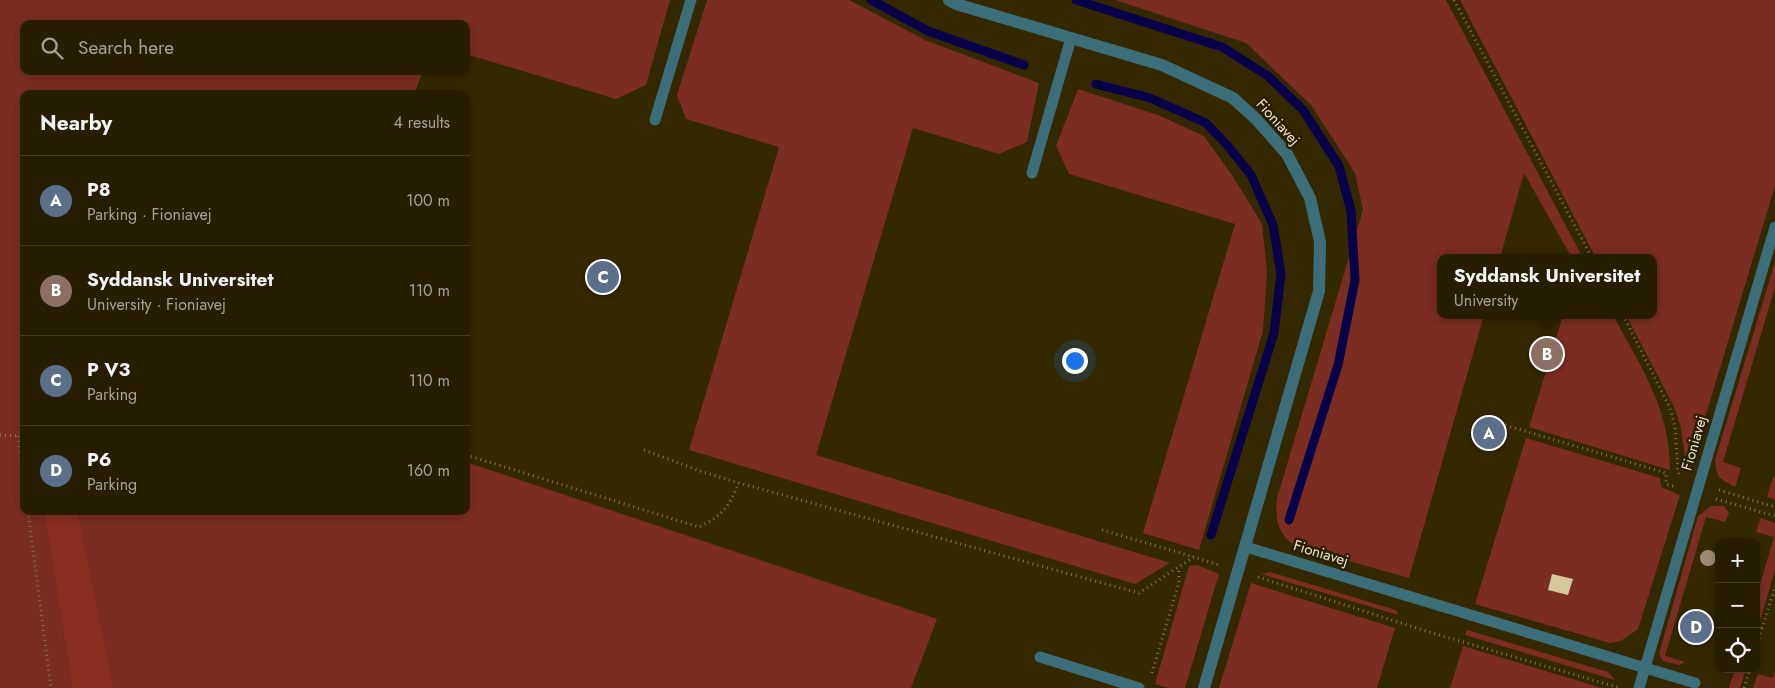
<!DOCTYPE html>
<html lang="en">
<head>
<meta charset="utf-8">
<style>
  body { margin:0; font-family:Jost,sans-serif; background:#2f270b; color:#f1f3f6 }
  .controls { position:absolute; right:15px; bottom:15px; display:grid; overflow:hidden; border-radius:10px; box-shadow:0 2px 8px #0003 }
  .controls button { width:45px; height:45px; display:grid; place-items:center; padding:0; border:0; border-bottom:1px solid #433c23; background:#271e01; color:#f1f3f6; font:25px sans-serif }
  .you { position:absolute; left:1074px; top:360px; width:18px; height:18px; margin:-12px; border:4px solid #fff; border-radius:50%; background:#1a73e8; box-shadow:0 0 0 8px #1a73e833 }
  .badge { display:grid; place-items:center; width:32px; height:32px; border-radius:50%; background:#d93025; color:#fff; font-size:16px; font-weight:700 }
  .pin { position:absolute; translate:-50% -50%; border:2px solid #fff; box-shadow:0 1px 5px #0006 }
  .popup { position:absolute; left:1437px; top:254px; width:220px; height:65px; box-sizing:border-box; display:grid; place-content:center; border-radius:10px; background:#271e01; filter:drop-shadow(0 1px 4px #0005); font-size:16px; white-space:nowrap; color:#a4a299 }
  .popup b { font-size:19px; color:#f1f3f6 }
  .popup::after { content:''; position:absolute; left:50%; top:100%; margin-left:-10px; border:10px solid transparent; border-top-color:#271e01 }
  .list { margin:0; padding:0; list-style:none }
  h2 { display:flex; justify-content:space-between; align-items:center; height:65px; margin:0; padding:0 20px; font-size:21px }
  h2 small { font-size:16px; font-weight:400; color:#a4a299 }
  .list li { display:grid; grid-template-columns:32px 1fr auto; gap:15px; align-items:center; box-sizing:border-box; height:90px; padding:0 20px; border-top:1px solid #433c23 }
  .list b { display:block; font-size:19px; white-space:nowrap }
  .list p { margin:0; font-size:16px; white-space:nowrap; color:#a4a299 }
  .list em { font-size:16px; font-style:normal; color:#a4a299 }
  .icon { flex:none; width:28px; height:28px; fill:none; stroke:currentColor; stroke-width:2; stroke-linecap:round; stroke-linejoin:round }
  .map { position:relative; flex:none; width:1775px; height:688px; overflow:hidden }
  .search { position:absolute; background:#271e01; box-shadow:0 2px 8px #0003; left:20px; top:20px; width:450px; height:55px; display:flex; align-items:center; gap:12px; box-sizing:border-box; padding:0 18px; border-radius:10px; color:#a4a299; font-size:19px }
  .panel { position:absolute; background:#271e01; box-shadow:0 2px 8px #0003; left:20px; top:90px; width:450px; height:425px; border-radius:10px }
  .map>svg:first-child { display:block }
  .green { fill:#7b2d21 }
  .forest { fill:#892f21 }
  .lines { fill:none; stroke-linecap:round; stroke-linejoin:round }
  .stream { stroke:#080049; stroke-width:9 }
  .building { fill:#d5c79e }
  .path { stroke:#7f7455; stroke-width:3; stroke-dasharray:1 4; stroke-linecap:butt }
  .lane { stroke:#3b6e78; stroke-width:11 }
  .street { stroke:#3b6e78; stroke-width:12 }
  .tree { fill:#9f8a76 }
  .labels { text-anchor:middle; stroke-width:5; stroke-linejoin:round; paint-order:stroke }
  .street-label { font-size:15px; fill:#ece4d0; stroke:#281f03 }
</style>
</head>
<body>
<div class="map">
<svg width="1775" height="688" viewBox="0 0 1775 688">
  <rect width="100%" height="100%" fill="#342801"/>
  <path class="green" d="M0,0H670L646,85L616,99L466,54V24H24V71H423L414,94H24V511H44L72,688H0Z
    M707,0H849L925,40L1039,83L1027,142L999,154L913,128L816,455L1170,563L1135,584L689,450L779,147L686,119L677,95Z
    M1115,0H1446L1583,258H1572L1524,173L1500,258H1441V315H1484L1409,578L1296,546C1277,534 1275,519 1277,498L1363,210L1355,173L1311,105L1246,43Z
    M1460,0H1775V186L1688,474L1680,424L1674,407L1626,315H1653V258H1596Z
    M1078,89L1158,115L1204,136L1234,178L1262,224L1267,272L1263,331L1199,550L1143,533L1235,224L1069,174L1056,146Z
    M1775,262V287L1723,462L1741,468L1735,487C1719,478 1717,479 1715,460Z
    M1563,315H1613C1641,367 1670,409 1670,470L1529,427Z
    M1526,438L1660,478L1661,487L1680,495L1638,629L1621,641L1610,643L1475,604Z
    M466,462L937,619L911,688H114L78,511H466Z
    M1773,477L1775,478V500L1767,497Z
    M1711,506H1724L1729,513L1725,522L1706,517L1665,656L1685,662L1679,665L1663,661L1659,654L1698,516Z
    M1761,518L1775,523V570L1760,621L1756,620V598L1774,537L1756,532Z
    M1197,565L1219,574L1185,688H1169L1155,684L1189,566Z
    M1270,572L1396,610L1398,615L1261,574Z
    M1251,583L1395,628L1377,688H1219Z
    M1467,630L1608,672L1615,680L1465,635Z
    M1463,646L1602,688H1450Z
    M1735,669H1746L1740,688H1729Z
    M1775,671V688H1753L1758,674L1773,678Z"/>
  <path class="forest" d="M44,511H78L114,688H72Z"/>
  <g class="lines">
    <path class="stream" d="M871,0L928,31L1024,65
      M1076,0L1222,47L1268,76L1303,110L1339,166L1351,211L1355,280L1338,365L1289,520
      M1096,84L1150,98L1206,123L1227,145L1251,175L1273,225L1281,274L1274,333L1211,535"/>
  </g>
  <path class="building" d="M1552,574L1573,579L1568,595L1548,590Z"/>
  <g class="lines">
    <path class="path" d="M1454,0L1592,258
      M1623,315L1670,408L1675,427L1678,471L1680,477
      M1491,421L1666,473V484L1677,487
      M0,435L24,436
      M18,436L24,482
      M644,450L700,471L739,483L1139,593L1194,557L1219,565
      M466,455L699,527C724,515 728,507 739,483
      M1719,490L1775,507
      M1716,499L1775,516
      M28,511L51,688
      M1102,530L1194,557
      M1258,577L1429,632L1620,688
      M1715,613L1719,614
      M1756,626L1762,628
      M1756,648L1775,587
      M1152,673L1179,582V568
      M1744,688L1750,669"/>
    <path class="lane" d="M655,120L691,0
      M1032,173L1071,38
      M1246,547L1695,683
      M1040,657L1139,688
      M1639,688L1775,227"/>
    <path class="street" d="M949,0L956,4L1162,65L1233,98L1256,119L1287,154L1310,198L1320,242L1319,291L1204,688"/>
  </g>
  <circle class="tree" cx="1708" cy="558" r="8"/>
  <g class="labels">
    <g class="street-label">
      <text transform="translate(1278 122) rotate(48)" y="5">Fioniavej</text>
      <text transform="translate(1694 443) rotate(-74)" y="5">Fioniavej</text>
      <text transform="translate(1321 553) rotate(17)" y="5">Fioniavej</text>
    </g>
  </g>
</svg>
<div class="controls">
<button>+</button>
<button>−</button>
<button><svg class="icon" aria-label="locate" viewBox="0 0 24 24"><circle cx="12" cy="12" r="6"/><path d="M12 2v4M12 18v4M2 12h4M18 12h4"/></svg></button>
</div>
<div class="you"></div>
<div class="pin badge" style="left:1489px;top:433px;background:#5c6f8a">A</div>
<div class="pin badge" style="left:1547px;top:354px;background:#8d6e63">B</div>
<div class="popup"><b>Syddansk Universitet</b>University</div>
<div class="pin badge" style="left:603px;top:277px;background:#5c6f8a">C</div>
<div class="pin badge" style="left:1696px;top:627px;background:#5c6f8a">D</div>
<div class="search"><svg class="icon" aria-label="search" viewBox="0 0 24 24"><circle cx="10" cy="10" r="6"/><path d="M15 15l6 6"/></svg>Search here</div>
<section class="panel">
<h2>Nearby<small>4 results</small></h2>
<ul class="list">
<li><span class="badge" style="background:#5c6f8a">A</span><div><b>P8</b><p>Parking · Fioniavej</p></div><em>100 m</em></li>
<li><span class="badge" style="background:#8d6e63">B</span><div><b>Syddansk Universitet</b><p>University · Fioniavej</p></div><em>110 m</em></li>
<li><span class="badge" style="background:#5c6f8a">C</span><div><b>P V3</b><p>Parking</p></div><em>110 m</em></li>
<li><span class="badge" style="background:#5c6f8a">D</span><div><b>P6</b><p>Parking</p></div><em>160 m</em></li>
</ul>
</section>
</div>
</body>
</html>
